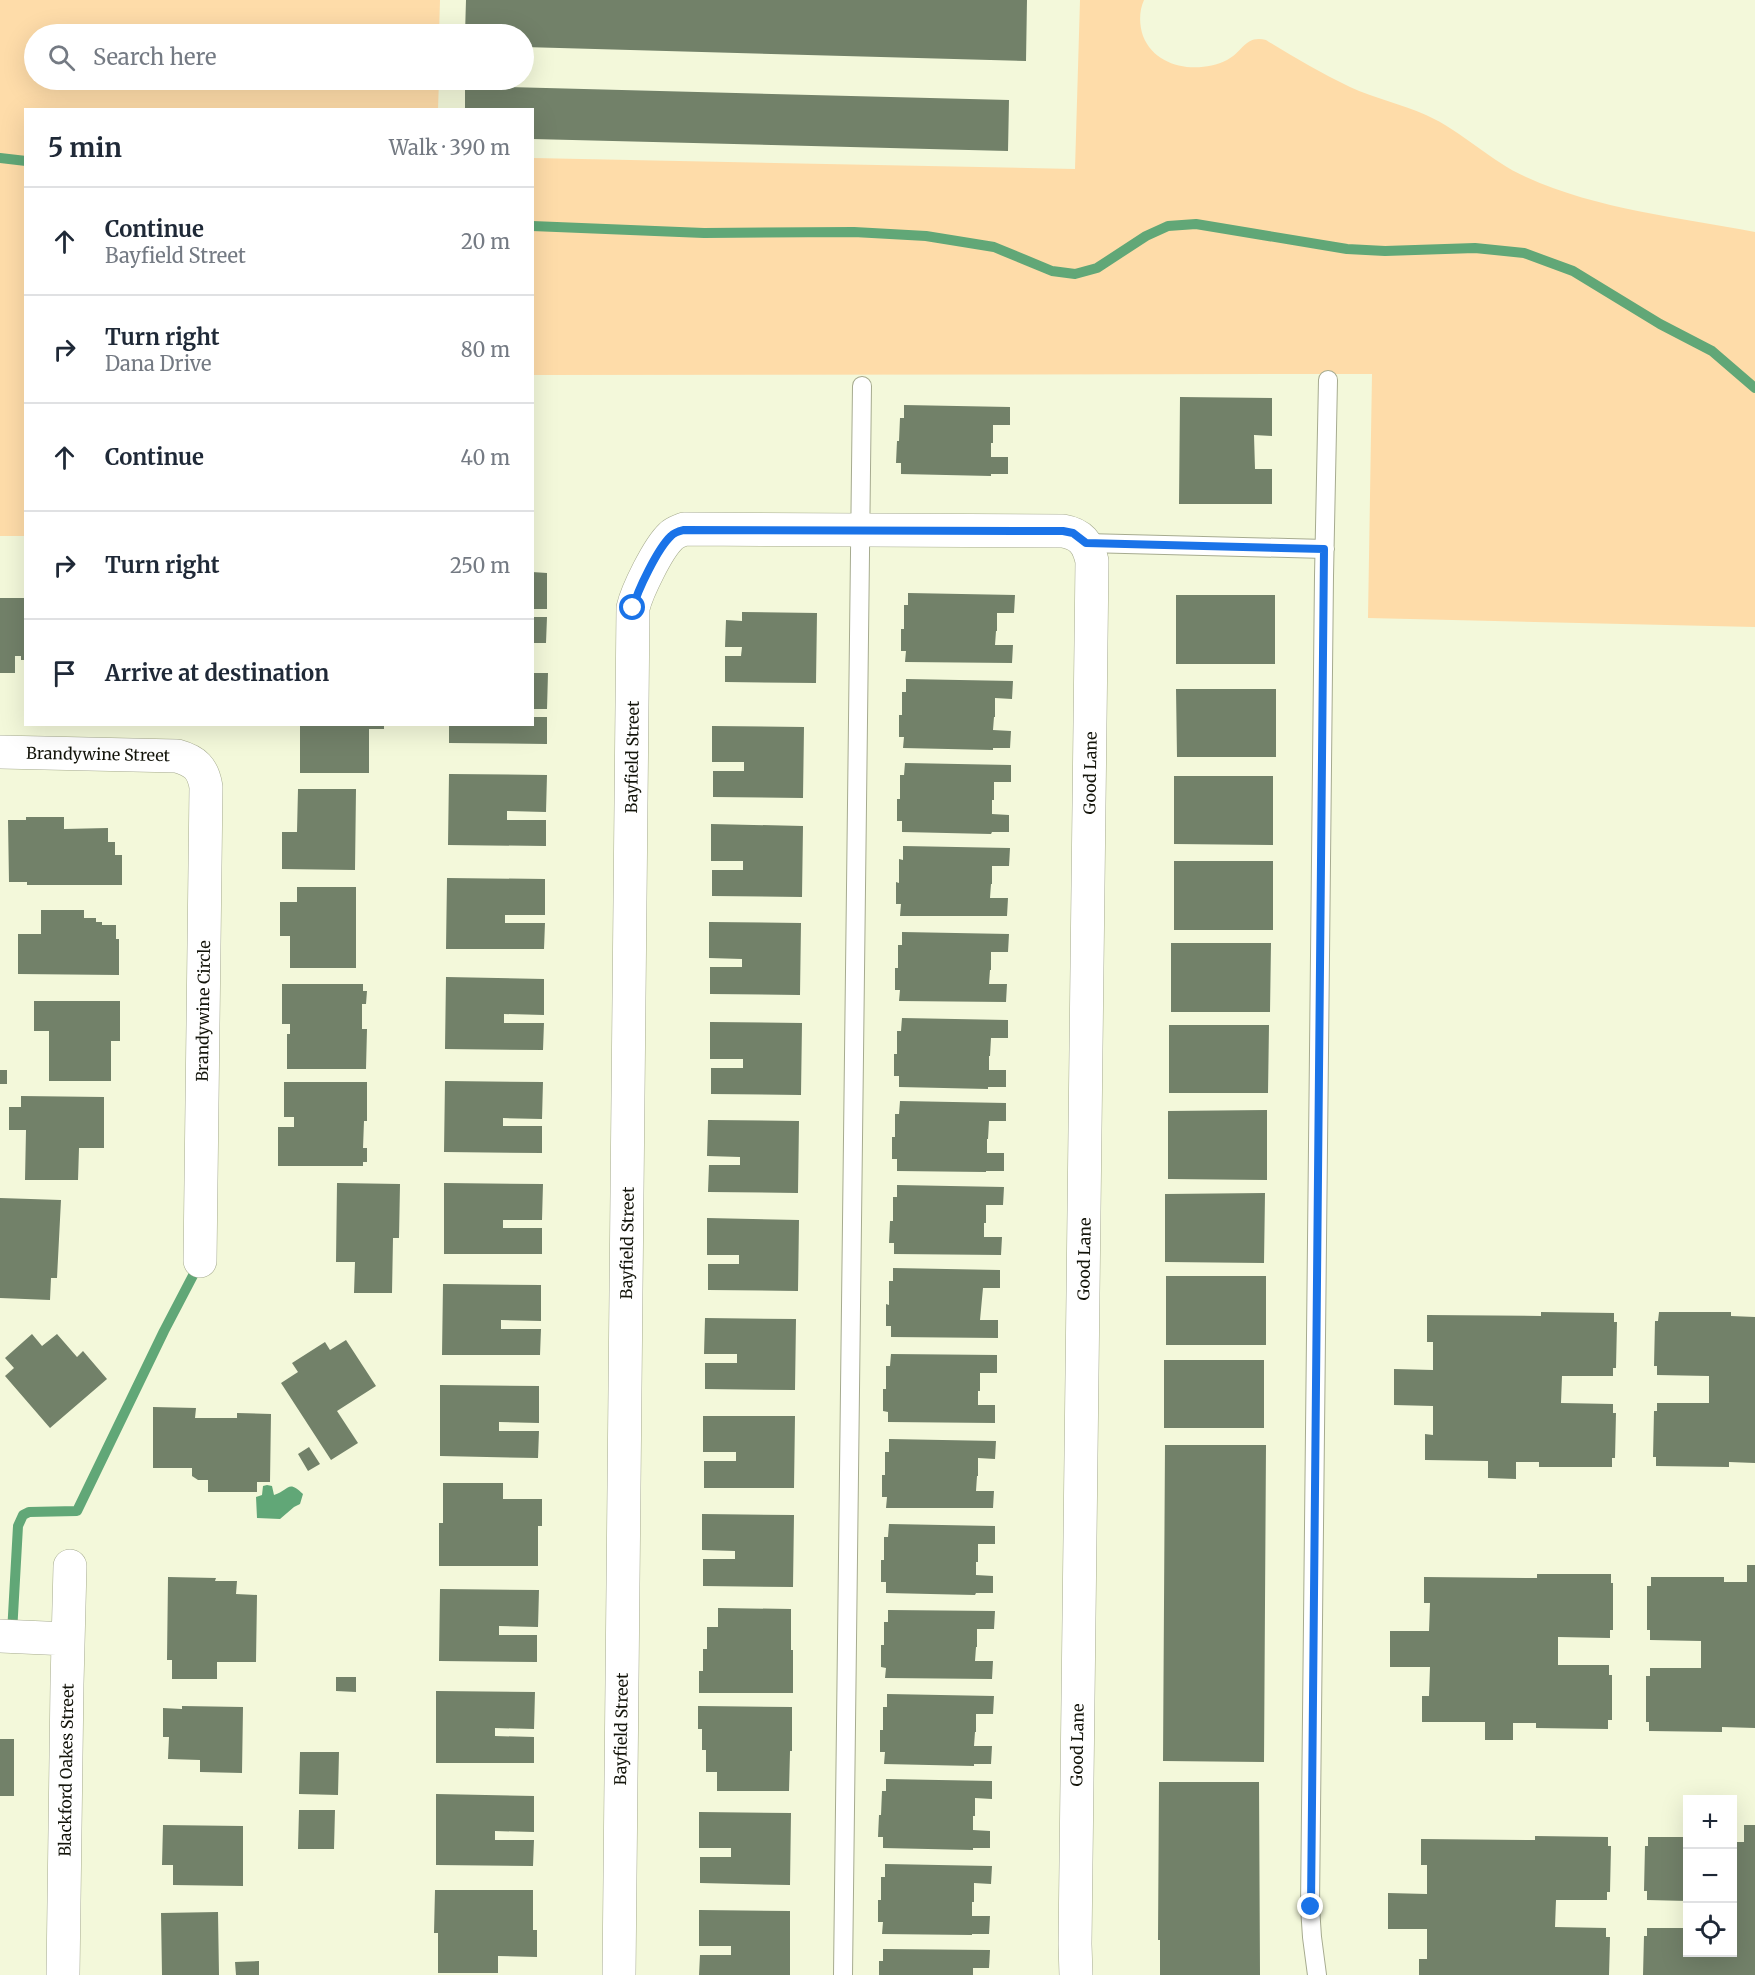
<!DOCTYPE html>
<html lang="en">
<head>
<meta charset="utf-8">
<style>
  body { margin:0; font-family:Merriweather,serif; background:#f6f6f7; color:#1f2937 }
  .controls { position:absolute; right:18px; bottom:18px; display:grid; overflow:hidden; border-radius:0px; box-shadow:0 6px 24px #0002 }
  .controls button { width:54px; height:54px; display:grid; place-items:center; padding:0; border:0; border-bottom:2px solid #e0e1e3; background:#fff; color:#1f2937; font:30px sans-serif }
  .stop { position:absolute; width:18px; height:18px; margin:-14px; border:4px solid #1a73e8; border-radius:50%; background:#fff }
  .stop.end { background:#1a73e8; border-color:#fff; box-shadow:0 2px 6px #0008 }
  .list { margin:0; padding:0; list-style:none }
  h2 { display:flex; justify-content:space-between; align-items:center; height:78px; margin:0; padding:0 24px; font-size:26px }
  h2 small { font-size:20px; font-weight:400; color:#747a83 }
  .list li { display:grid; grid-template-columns:39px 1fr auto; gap:18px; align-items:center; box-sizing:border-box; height:108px; padding:0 24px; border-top:2px solid #e0e1e3 }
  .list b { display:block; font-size:22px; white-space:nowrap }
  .list p { margin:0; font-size:20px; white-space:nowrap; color:#747a83 }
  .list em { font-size:20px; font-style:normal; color:#747a83 }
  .icon { flex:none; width:33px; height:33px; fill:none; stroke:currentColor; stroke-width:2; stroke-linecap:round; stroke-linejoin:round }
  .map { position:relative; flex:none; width:1755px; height:1975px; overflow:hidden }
  .search { position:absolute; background:#fff; box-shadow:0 6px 24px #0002; left:24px; top:24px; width:510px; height:66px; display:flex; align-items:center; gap:15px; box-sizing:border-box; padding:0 21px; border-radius:33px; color:#747a83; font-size:22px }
  .panel { position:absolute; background:#fff; box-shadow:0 6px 24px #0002; left:24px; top:108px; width:510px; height:618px; border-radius:0px }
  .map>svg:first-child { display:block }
  .green { fill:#fedca9 }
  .water { fill:#61a777 }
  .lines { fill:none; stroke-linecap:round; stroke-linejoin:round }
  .stream { stroke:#61a777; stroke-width:10 }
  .building { fill:#728169 }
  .service-casing { stroke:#a6ab8f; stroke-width:20 }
  .minor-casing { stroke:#a6ab8f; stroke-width:34 }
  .service { stroke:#fff; stroke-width:18 }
  .minor { stroke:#fff; stroke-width:33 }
  .route { stroke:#1a73e8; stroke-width:8 }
  .labels { text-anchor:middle; stroke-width:4.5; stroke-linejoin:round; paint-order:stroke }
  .street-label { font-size:16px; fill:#13140a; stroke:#fff }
</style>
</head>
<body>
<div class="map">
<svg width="1755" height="1975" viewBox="0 0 1755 1975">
  <rect width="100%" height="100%" fill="#f3f8da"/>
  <path class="green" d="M0,0H440L439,34H34V80H439L438,109L26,110L25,536H0Z
    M1080,0H1144C1139,11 1139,24 1143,36C1156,69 1199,74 1227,60C1243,52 1245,35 1266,40C1293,57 1321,73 1350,87C1374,98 1401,104 1426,115C1462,131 1490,161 1526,177C1599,210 1678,217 1755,232V627L1368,618L1372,374L533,375V158L1075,169Z"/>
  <path class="water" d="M267,1485L272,1486L274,1495C289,1490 288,1479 303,1494L300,1504L294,1507L280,1519L257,1518L256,1497L262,1495L263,1486Z"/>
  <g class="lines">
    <path class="stream" d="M0,158L26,161
      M532,226L704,233L854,232L926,236L994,247L1052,271L1075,274L1097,268L1146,236L1168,226L1196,224L1347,249L1385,251L1475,248L1524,253L1573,271L1660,324L1712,351L1755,388
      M12,1633L18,1526L23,1515L29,1512L77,1511L164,1331L199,1264"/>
  </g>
  <path class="building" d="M466,0H1027L1026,61L524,47V34H465Z
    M465,86L1009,100L1008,151L532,139V110H465Z
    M1180,397L1272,398V436L1254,435L1255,469H1272V504H1179Z
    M904,405L1010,407V425H993V443H991V457H1008V474H991V476L901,474V463H896L897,441H899L900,418H904Z
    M532,572L547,573V609H532Z
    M908,593L1015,595L1014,613H997V631H996L995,645H1013L1012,663L905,662L906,651H901V629H904V605H908Z
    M1176,595H1275V664H1176Z
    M0,598H26V660H21V656H15V673H0Z
    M742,612L817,613L816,683L725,682V656H741L742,647H725L726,620L742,621Z
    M532,617H547L546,643H532Z
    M532,673H548L547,709H532Z
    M906,679L1013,681L1012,699L995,698V717H994L993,730L1011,731L1010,748H993V750L903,748L904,737H899V715H902V692H906Z
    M1176,689H1276V757H1177Z
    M532,717H547V744L449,743V724H532Z
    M322,724H384V729H369V773H300V725Z
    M712,726L804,727L803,798L713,797V771H744V762H712Z
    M905,763L1011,765V782H994V800H992V814L1009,815V832H992L991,834L902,832V821H897V799H900V775H904Z
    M449,774L547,775L546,812L507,811V820H546V846L448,845Z
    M1174,776H1273V845L1174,844Z
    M298,789H356L355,870L282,869V832H297Z
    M26,817H64V829L108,828V842H115V855H122V885H27V882H9L8,820H26Z
    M711,824L803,826L802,897L712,896V870H743V861H711Z
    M903,846L1010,848L1009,866H992V884H991L990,898H1008L1007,916H900L901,904H896V882L899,883V859L903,860Z
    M1174,861H1273V930H1174Z
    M447,878L545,879V915H505V923H545L544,949H446Z
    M297,887H356V968H290V936H280V902H297Z
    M41,910H84V918H96V922H102V925H116V939H119V975L18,974V934H41Z
    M709,922L801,923L800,995L710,994V967H742V959L709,958Z
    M902,932L1009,934L1008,952H991V970H990L989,984H1007L1006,1002L899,1001L900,990H895V968H898V945H902Z
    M1171,943H1271L1270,1012H1171Z
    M446,977L544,979V1015L504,1014V1023H544L543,1050L445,1049Z
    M282,984H363V991H367L366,1004H362V1029H367L366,1069H287V1034H290V1024H282Z
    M34,1001H120V1041H111V1081H49V1031H34Z
    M902,1018L1008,1020V1038H991L990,1056H989V1070H1006V1087H988V1089L899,1087V1076H894V1054H897V1031H901Z
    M710,1022L802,1023L801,1095L711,1094V1068H743V1059H710Z
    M1169,1025H1269L1268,1093H1169Z
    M0,1070H7V1084H0Z
    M445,1081L543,1082L542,1119L503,1118V1126H542V1153L444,1152Z
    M284,1082H367V1121H364L363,1148H367V1162H363V1166H278V1127H294V1117H284Z
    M21,1096L104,1097V1148H79L78,1180H25L26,1130H9V1107H21Z
    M900,1101L1006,1103V1121H989L988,1139H987V1153H1004V1171H986V1172L897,1171V1159H892V1137H895V1114H899Z
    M1267,1110V1180L1168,1179V1111Z
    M708,1120L799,1121L798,1193L708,1192L709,1165H740V1157L707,1156Z
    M337,1183L400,1184L399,1238H393L392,1293H354L355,1262H336Z
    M444,1183L543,1184L542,1220H503V1228H542V1254H444Z
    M897,1185L1004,1187L1003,1205H986V1223H984V1237H1002L1001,1255L894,1254V1243H889L890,1221H893V1197H897Z
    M1265,1193L1264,1263L1165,1262V1194Z
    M0,1198L61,1200L57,1278H51L50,1300L0,1298Z
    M707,1218L799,1220L798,1291L708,1290V1264H739V1255H707Z
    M893,1268L1000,1270V1288H983L980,1320H998V1338L891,1337V1326H886V1304L889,1305V1281H893Z
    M1166,1276H1266V1345H1166Z
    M443,1284L541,1285V1321L501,1320V1329H541L540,1355H442Z
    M1541,1312L1614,1313V1322H1617L1616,1368H1613V1376H1562L1561,1403L1613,1404V1413H1616L1615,1458H1612V1467H1539V1462H1516V1479L1488,1478V1461L1425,1460V1434L1433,1435V1406L1394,1405V1369L1433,1370V1342H1427V1315L1541,1316Z
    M1659,1312H1731V1316L1755,1317V1463L1729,1462V1467L1656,1466V1457H1653L1654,1411H1657V1403H1709V1376L1657,1375V1366H1654L1655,1321H1658Z
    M705,1318L796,1319L795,1390L705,1389V1363H737V1354H704Z
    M32,1334L42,1346L57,1334L77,1357L83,1351L107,1379L50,1428L5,1376L14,1368L5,1358Z
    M346,1340L376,1386L337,1411L358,1443L331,1460L281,1383L298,1372L292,1363L325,1342L330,1350Z
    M891,1354L997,1355V1373H980V1391H978V1405H995V1423L888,1422V1412L883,1411V1389H886V1366H890Z
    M1164,1360H1264V1428H1164Z
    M440,1385L539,1386V1423L499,1422V1431H539L538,1458L440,1456Z
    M153,1407L196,1408L195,1418H237V1413L271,1414L270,1482H257V1492H208V1480H198L192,1476V1468H153Z
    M703,1416H795L794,1488H704V1461H736V1452H703Z
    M889,1439L996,1441L995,1459L978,1458V1476H977L976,1491H994L993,1508H886L887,1497H882V1475H885V1452H889Z
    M1165,1445H1266L1264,1762L1163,1761Z
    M309,1447L320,1464L308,1471L298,1454Z
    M443,1483H503V1499H542V1526H538V1566H439V1523H443Z
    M702,1514L794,1515L793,1587L703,1586V1559H735V1551L702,1550Z
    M889,1524L995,1526V1544H978V1562H976V1575L993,1576V1593H976L975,1595L886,1593V1582H881V1560H884V1537H888Z
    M1747,1565H1755V1728L1722,1727V1732L1649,1731V1722H1646V1676H1650V1668H1701V1641L1650,1640V1630H1647V1586H1651V1577H1724V1582H1747Z
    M1537,1574H1611V1583H1613V1630H1610V1638L1558,1637V1665H1609V1675H1612V1720H1608V1729L1536,1728V1723H1513V1740H1485V1722H1422V1696H1429L1430,1667H1390V1631H1429L1430,1603H1424V1577L1537,1578Z
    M168,1577L216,1578L215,1581H237L236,1594L257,1595L256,1662H217V1679H172V1660H167Z
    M440,1589L539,1590L538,1627L499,1626V1635H537V1662L439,1661Z
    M718,1608L791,1609V1650H793V1693H699V1671H703V1649H707V1627H718Z
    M888,1610L995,1611L994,1629H977V1647H976L975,1661H993L992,1679L885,1678L886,1668L881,1667V1645H884V1622H888Z
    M336,1677H356V1692L336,1691Z
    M436,1691L535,1692L534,1729L495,1728V1736L534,1737V1763H436Z
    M887,1694L994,1696L993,1714H976V1732H975L974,1746H992L991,1764H974V1766L884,1764L885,1752H880V1730H883V1707H887Z
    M182,1706L243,1707L242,1773L200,1772V1760L168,1759L169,1737H163V1708L182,1709Z
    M698,1706L792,1707V1751H790L789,1791H717V1772H706V1750H702V1729H698Z
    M0,1739H14V1796H0Z
    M300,1752H339L338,1795L299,1794Z
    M886,1779L992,1781V1799L975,1798V1816H973V1830L990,1831V1848H973V1850L883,1848V1837H878L879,1815H881L882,1791H886Z
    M1159,1782H1259L1260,1975H1160V1940H1158Z
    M436,1794L534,1796V1832L495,1831V1840H534L533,1866L436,1865Z
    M299,1810H335L334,1849H298Z
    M699,1812L791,1813L790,1885L700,1883V1857H731V1848H699Z
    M163,1825L243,1826V1886L173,1885V1865H162Z
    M1744,1825H1755V1975H1643L1644,1936H1647V1928H1688V1952H1732V1842H1744Z
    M1535,1836L1608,1837V1846H1611L1610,1892H1607V1900H1556L1555,1927L1606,1928V1937H1610L1609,1975H1419V1959H1427V1929H1388V1893L1427,1894V1865H1421V1839L1535,1840Z
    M1648,1837H1688V1901L1647,1900V1891H1644L1645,1846H1648Z
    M885,1864L992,1866L991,1884L974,1883V1902H972V1916H990L989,1934H972V1935L882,1934L883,1922H878V1900H881V1877H885Z
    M435,1890H533V1930H537V1957L498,1956V1973H438V1933H434Z
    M699,1910L790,1911V1975H699L700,1955H731V1946H699Z
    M218,1912L219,1975H162L161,1913Z
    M883,1949L990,1950L989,1968H973V1975H879V1961H883Z
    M259,1961V1975H236L235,1962Z"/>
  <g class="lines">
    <g class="service-casing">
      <path id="service" d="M1086,543L1325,549
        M843,1975L862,386
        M1317,1975L1312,1937L1310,1907L1324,576L1328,380"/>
    </g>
    <g class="minor-casing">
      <path id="minor" d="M0,752L177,756C195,761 203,768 206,787L200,1261
        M0,1636L68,1639
        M63,1975L67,1684L70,1566
        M619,1975L633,608C637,591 658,548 671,536C675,532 680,531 684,529L1063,531C1081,534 1088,543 1092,561L1075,1944L1076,1975"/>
    </g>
    <use href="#service" class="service"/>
    <use href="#minor" class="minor"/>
  </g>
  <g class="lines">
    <path class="route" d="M633,608C637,591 658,548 671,536C675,532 680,531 684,530L1063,531L1073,533L1086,543L1324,549L1311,1907"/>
  </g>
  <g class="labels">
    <g class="street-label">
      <text transform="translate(98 754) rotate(1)" y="6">Brandywine Street</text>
      <text transform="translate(632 757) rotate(-89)" y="6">Bayfield Street</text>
      <text transform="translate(1090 773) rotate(-89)" y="6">Good Lane</text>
      <text transform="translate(203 1011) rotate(-89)" y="6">Brandywine Circle</text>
      <text transform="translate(627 1243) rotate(-89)" y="6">Bayfield Street</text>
      <text transform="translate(1084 1259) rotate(-89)" y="6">Good Lane</text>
      <text transform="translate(621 1729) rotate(-89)" y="6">Bayfield Street</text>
      <text transform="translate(1077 1745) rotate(-89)" y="6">Good Lane</text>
      <text transform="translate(66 1770) rotate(-89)" y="6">Blackford Oakes Street</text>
    </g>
  </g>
</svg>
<div class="controls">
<button>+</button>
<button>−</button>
<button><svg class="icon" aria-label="locate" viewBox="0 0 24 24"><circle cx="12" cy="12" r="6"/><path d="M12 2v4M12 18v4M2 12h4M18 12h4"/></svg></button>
</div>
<div class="stop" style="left:633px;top:608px"></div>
<div class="stop end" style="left:1311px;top:1907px"></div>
<div class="search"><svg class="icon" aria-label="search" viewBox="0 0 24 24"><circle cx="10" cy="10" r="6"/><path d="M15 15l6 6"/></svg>Search here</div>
<section class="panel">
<h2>5 min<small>Walk · 390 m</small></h2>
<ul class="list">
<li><svg class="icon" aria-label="ahead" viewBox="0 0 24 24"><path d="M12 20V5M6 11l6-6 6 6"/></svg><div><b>Continue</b><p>Bayfield Street</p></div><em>20 m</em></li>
<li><svg class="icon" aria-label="right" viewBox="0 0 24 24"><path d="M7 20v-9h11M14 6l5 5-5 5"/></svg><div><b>Turn right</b><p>Dana Drive</p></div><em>80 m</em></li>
<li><svg class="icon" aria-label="ahead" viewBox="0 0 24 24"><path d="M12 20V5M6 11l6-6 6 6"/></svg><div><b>Continue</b></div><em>40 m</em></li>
<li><svg class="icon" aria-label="right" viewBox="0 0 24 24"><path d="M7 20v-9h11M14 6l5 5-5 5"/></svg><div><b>Turn right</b></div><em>250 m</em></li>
<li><svg class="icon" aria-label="arrive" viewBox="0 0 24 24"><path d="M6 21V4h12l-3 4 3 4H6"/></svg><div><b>Arrive at destination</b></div></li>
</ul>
</section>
</div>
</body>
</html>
